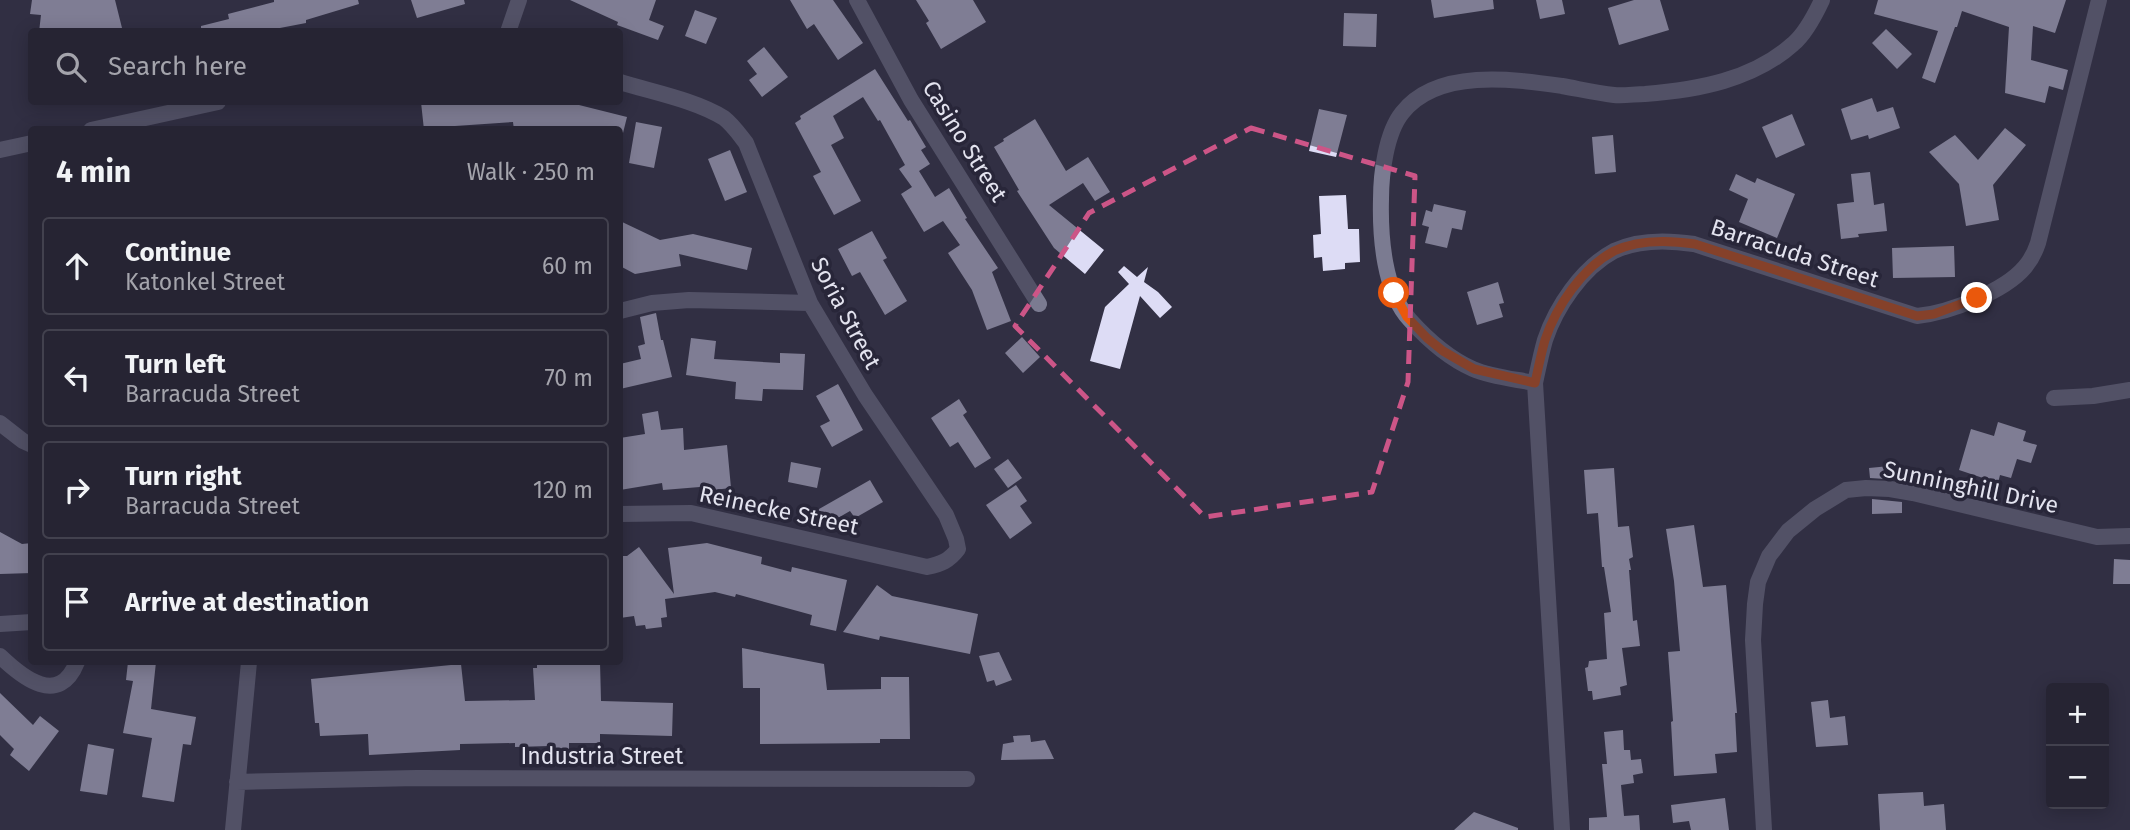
<!DOCTYPE html>
<html lang="en">
<head>
<meta charset="utf-8">
<style>
  body { margin:0; font-family:"Fira Sans",sans-serif; background:#2e2c3b; color:#f1f3f6 }
  .controls { position:absolute; right:21px; bottom:21px; display:grid; overflow:hidden; border-radius:7px; box-shadow:0 4px 18px #0003 }
  .controls button { width:63px; height:63px; display:grid; place-items:center; padding:0; border:0; border-bottom:2px solid #42414e; background:#262433; color:#f1f3f6; font:35px sans-serif }
  .stop { position:absolute; width:21px; height:21px; margin:-16px; border:5px solid #ea580c; border-radius:50%; background:#fff }
  .stop.end { background:#ea580c; border-color:#fff; box-shadow:0 2px 7px #0008 }
  .list { margin:0; padding:0; list-style:none }
  h2 { display:flex; justify-content:space-between; align-items:center; height:91px; margin:0; padding:0 28px; font-size:30px }
  h2 small { font-size:23px; font-weight:400; color:#a4a4ac }
  .list li { display:grid; grid-template-columns:46px 1fr auto; gap:21px; align-items:center; box-sizing:border-box; height:98px; margin:0 14px 14px; padding:0 14px; border:2px solid #42414e; border-radius:7px }
  .list b { display:block; font-size:26px; white-space:nowrap }
  .list p { margin:0; font-size:23px; white-space:nowrap; color:#a4a4ac }
  .list em { font-size:23px; font-style:normal; color:#a4a4ac }
  .icon { flex:none; width:38px; height:38px; fill:none; stroke:currentColor; stroke-width:2; stroke-linecap:round; stroke-linejoin:round }
  .map { position:relative; flex:none; width:2130px; height:830px; overflow:hidden }
  .search { position:absolute; background:#262433; box-shadow:0 4px 18px #0003; left:28px; top:28px; width:595px; height:77px; display:flex; align-items:center; gap:18px; box-sizing:border-box; padding:0 24px; border-radius:7px; color:#a4a4ac; font-size:26px }
  .panel { position:absolute; background:#262433; box-shadow:0 4px 18px #0003; left:28px; top:126px; width:595px; height:539px; border-radius:7px }
  .map>svg:first-child { display:block }
  .building { fill:#dddcf5 }
  .lines { fill:none; stroke-linecap:round; stroke-linejoin:round }
  .street { stroke:#7b7b91; stroke-width:16 }
  .route { stroke:#ea580c; stroke-width:9 }
  .marked { fill:none; stroke:#cc5587; stroke-width:5; stroke-dasharray:14 9; stroke-linejoin:round }
  .labels { text-anchor:middle; stroke-width:7; stroke-linejoin:round; paint-order:stroke }
  .street-label { font-size:23px; fill:#e3e3ef; stroke:#282639 }
</style>
</head>
<body>
<div class="map">
<svg width="2130" height="830" viewBox="0 0 2130 830">
  <rect width="100%" height="100%" fill="#323044"/>
  <path class="building" d="M32,0H115L123,32H39L41,15L30,14Z
    M274,0H358L359,4L306,20V23L259,32H201V26L229,19L228,14L274,2Z
    M411,0H464L465,4L417,18Z
    M570,0H656L649,20L664,26L658,40L617,25L618,22Z
    M790,0H833L863,43L838,60L814,24L807,29Z
    M916,0H973L986,22L941,49L926,23L929,21Z
    M1431,0H1493L1494,9L1434,18Z
    M1536,0H1562L1565,14L1540,19Z
    M1634,0H1660L1669,30L1619,45L1608,8Z
    M1878,0H2066L2055,33L2033,26L2031,60L2068,70L2063,90L2049,86L2045,103L2005,93L2009,27L1962,11L1957,27H1955L1935,83L1922,78L1938,31L1874,14Z
    M695,10L717,18L706,44L685,36Z
    M1344,13L1377,14L1376,47L1343,46Z
    M1886,29L1912,54L1897,69L1872,43Z
    M764,47L788,77L762,97L749,80L757,74L747,61Z
    M875,69L908,121L910,120L926,147L921,150L930,164L919,171L935,197L949,188L967,218L965,219L998,268L992,272L1011,321L987,330L972,290L948,253L960,245L943,221L924,232L901,194L912,187L899,169L905,165L880,120L878,121L863,97L833,116L844,138L831,145L861,201L834,215L813,176L821,172L795,123L801,119L800,116Z
    M1872,98L1877,112L1893,107L1900,128L1869,139L1868,135L1851,140L1841,109Z
    M421,102H567L627,117L623,133L620,132V130H514L513,122L455,126V130H424Z
    M1319,109L1347,115L1336,157L1309,151Z
    M1792,114L1805,145L1776,158L1762,127Z
    M1035,119L1066,171L1088,157L1110,192L1095,201L1083,183L1049,205L1104,250L1085,274L1054,248L1017,191L1019,190L994,147L1004,141L1003,139Z
    M636,122L662,127L654,168L629,163Z
    M2005,128L2026,145L1993,185L1999,220L1966,226L1959,184L1929,152L1955,135L1978,160Z
    M1613,135L1616,172L1595,174L1592,137Z
    M730,150L747,192L725,201L708,159Z
    M1870,172L1874,205L1884,203L1887,231L1858,234L1859,237L1841,239L1837,204L1854,202L1851,174Z
    M1736,174L1755,183L1757,178L1795,194L1777,238L1739,222L1748,199L1729,190Z
    M1346,195L1348,229H1359L1360,262L1345,263V269L1323,271L1322,257L1314,258L1313,235L1321,234L1319,196Z
    M1434,204L1466,211L1462,230L1452,228L1447,248L1425,243L1429,227L1422,225L1426,210L1432,212Z
    M620,221L660,240L693,234L752,248L747,270L679,254L681,266L635,274L620,266Z
    M872,231L887,258L883,260L907,301L885,315L860,272L852,276L838,249Z
    M1954,246L1955,277L1893,278L1892,248Z
    M1124,266L1137,277L1148,267L1144,282L1158,292L1172,307L1160,318L1140,296L1120,369L1090,361L1105,307L1129,284L1118,272Z
    M1498,282L1504,303L1499,304L1503,317L1477,325L1467,292Z
    M656,313L661,340H663L672,377L620,389V364L641,359L638,346L645,344L640,317Z
    M1022,337L1040,357L1023,373L1005,353Z
    M691,338L716,341L714,359L780,363V353L805,354L803,390L763,389L762,401L735,399L736,382L686,375Z
    M838,384L863,430L832,447L820,426L830,421L816,396Z
    M959,399L967,412L963,415L991,458L975,468L958,442L950,447L931,418Z
    M658,411L661,430L683,428L684,450L727,445L731,488L713,490L712,486L663,490L662,483L620,490V438L645,434L642,414Z
    M1998,422L2026,431L2023,441L2037,445L2031,463L2017,459L2011,478L2000,475L1998,483L1959,470L1971,429L1994,436Z
    M1008,459L1022,478L1008,488L994,469Z
    M791,462L821,468L817,488L788,482Z
    M1900,465L1901,480L1870,478L1869,468Z
    M1614,468L1618,527L1629,526L1633,557L1629,559L1631,570H1629L1633,621L1637,620L1640,646L1622,648L1627,685L1620,687L1621,695L1593,700L1592,691H1588L1585,668L1588,667L1589,661L1607,659L1604,613L1611,612L1604,567H1602L1598,513L1587,514L1584,470Z
    M870,480L883,502L855,518L850,511L824,526L798,521Z
    M1016,485L1027,501L1020,506L1032,523L1010,539L986,505Z
    M1872,499L1902,502V513L1872,514Z
    M1694,525L1703,587L1726,585L1737,713H1735L1737,752L1715,754L1717,773L1674,776L1671,722L1673,721L1668,652L1680,651L1674,581L1666,529Z
    M0,532L22,544L32,543V573L0,574Z
    M707,543L762,557L761,564L791,572L792,567L847,580L836,631L810,625L812,615L736,594L735,597L715,592L665,599L667,617L661,618L662,627L646,629L645,625L636,626L634,616L620,618V556H627L639,547L674,594L668,548Z
    M2114,559L2130,560V584H2113Z
    M877,585L892,596L978,614L970,654L880,636L879,640L843,632Z
    M742,648L824,664L827,690L881,689V677H909L910,739H880V743L760,744V688H743Z
    M999,652L1012,680L996,686L994,680L987,682L979,656Z
    M128,662H156L151,709L196,717L191,745L183,744L174,802L142,797L152,738L123,733L133,681L126,680Z
    M555,662H600L601,701L673,703L672,736L600,734V743H569V750L550,751L549,746L515,747V743L460,744V750L369,755L368,734L320,736L319,723H315L311,679L461,664L465,701L535,700L533,668H537V663Z
    M0,693L33,725L40,716L59,731L29,771L10,755L14,749L0,735Z
    M1828,700L1830,718L1845,716L1848,745L1816,747L1811,702Z
    M1623,730L1624,750H1630L1631,760L1641,759L1643,773L1633,775L1634,783L1621,785L1624,816L1639,815L1640,830H1589V818L1607,817L1602,764H1607L1604,732Z
    M1030,735L1031,742L1045,740L1054,759L1001,760L1003,744L1014,742L1013,736Z
    M88,744L114,749L107,795L80,791Z
    M1923,792L1924,806L1944,804L1946,830H1880L1878,794Z
    M1725,798L1729,830H1691L1689,821L1673,823L1671,805Z
    M1474,812L1518,828V830H1454Z"/>
  <g class="lines">
    <path class="street" d="M857,0L911,100L1039,304
      M508,32L519,0
      M620,82C652,92 695,100 724,118C733,125 739,134 746,143L810,303L865,395L946,515L956,539L958,549C949,561 941,564 927,567L691,513L620,514
      M91,130L218,102
      M0,150L32,143
      M620,311L652,303L689,300L810,303
      M1535,383C1515,379 1491,377 1473,369C1448,358 1428,340 1410,320C1384,292 1380,237 1381,199C1381,174 1386,133 1402,113C1437,68 1513,79 1562,86C1579,89 1596,93 1614,95C1624,96 1635,94 1645,94C1697,90 1753,80 1793,44C1806,33 1815,15 1822,0
      M2054,398L2093,396L2130,390
      M0,423L23,441L32,445
      M0,624L32,622
      M0,656C23,678 59,707 77,662
      M237,782L417,778L967,779
      M233,830L249,662
      M1562,830L1535,383C1538,369 1541,354 1545,340C1556,307 1582,268 1614,251C1639,239 1668,240 1694,244L1917,316C1948,313 2004,292 2025,267C2031,260 2035,252 2038,243L2099,0
      M1764,830L1753,640L1755,604L1758,582L1769,556L1788,531L1815,509L1846,490L1866,488L1890,489L1913,493L2097,537L2130,536"/>
  </g>
  <g class="lines">
    <path class="route" d="M1394,293L1407,317L1427,338L1443,351L1474,369L1535,383C1538,369 1541,354 1545,340C1556,307 1582,268 1614,251C1639,239 1668,240 1695,244L1917,316L1934,314L1977,298"/>
  </g>
  <path d="M0 0H2130V830H0ZM1251,128L1415,176L1408,382L1372,492L1205,517L1015,326L1089,213Z" fill="#323044" fill-opacity=".55" fill-rule="evenodd"/>
  <path class="marked" d="M1251,128L1415,176L1408,382L1372,492L1205,517L1015,326L1089,213Z"/>
  <g class="labels">
    <g class="street-label">
      <text transform="translate(965 141) rotate(58)" y="8">Casino Street</text>
      <text transform="translate(1795 253) rotate(18)" y="8">Barracuda Street</text>
      <text transform="translate(846 313) rotate(62)" y="8">Soria Street</text>
      <text transform="translate(1971 487) rotate(12)" y="8">Sunninghill Drive</text>
      <text transform="translate(779 510) rotate(12)" y="8">Reinecke Street</text>
      <text x="602" y="764">Industria Street</text>
    </g>
  </g>
</svg>
<div class="controls">
<button>+</button>
<button>−</button>
</div>
<div class="stop" style="left:1394px;top:293px"></div>
<div class="stop end" style="left:1977px;top:298px"></div>
<div class="search"><svg class="icon" aria-label="search" viewBox="0 0 24 24"><circle cx="10" cy="10" r="6"/><path d="M15 15l6 6"/></svg>Search here</div>
<section class="panel">
<h2>4 min<small>Walk · 250 m</small></h2>
<ul class="list">
<li><svg class="icon" aria-label="ahead" viewBox="0 0 24 24"><path d="M12 20V5M6 11l6-6 6 6"/></svg><div><b>Continue</b><p>Katonkel Street</p></div><em>60 m</em></li>
<li><svg class="icon" aria-label="left" viewBox="0 0 24 24"><path d="M17 20v-9H6M10 6l-5 5 5 5"/></svg><div><b>Turn left</b><p>Barracuda Street</p></div><em>70 m</em></li>
<li><svg class="icon" aria-label="right" viewBox="0 0 24 24"><path d="M7 20v-9h11M14 6l5 5-5 5"/></svg><div><b>Turn right</b><p>Barracuda Street</p></div><em>120 m</em></li>
<li><svg class="icon" aria-label="arrive" viewBox="0 0 24 24"><path d="M6 21V4h12l-3 4 3 4H6"/></svg><div><b>Arrive at destination</b></div></li>
</ul>
</section>
</div>
</body>
</html>
